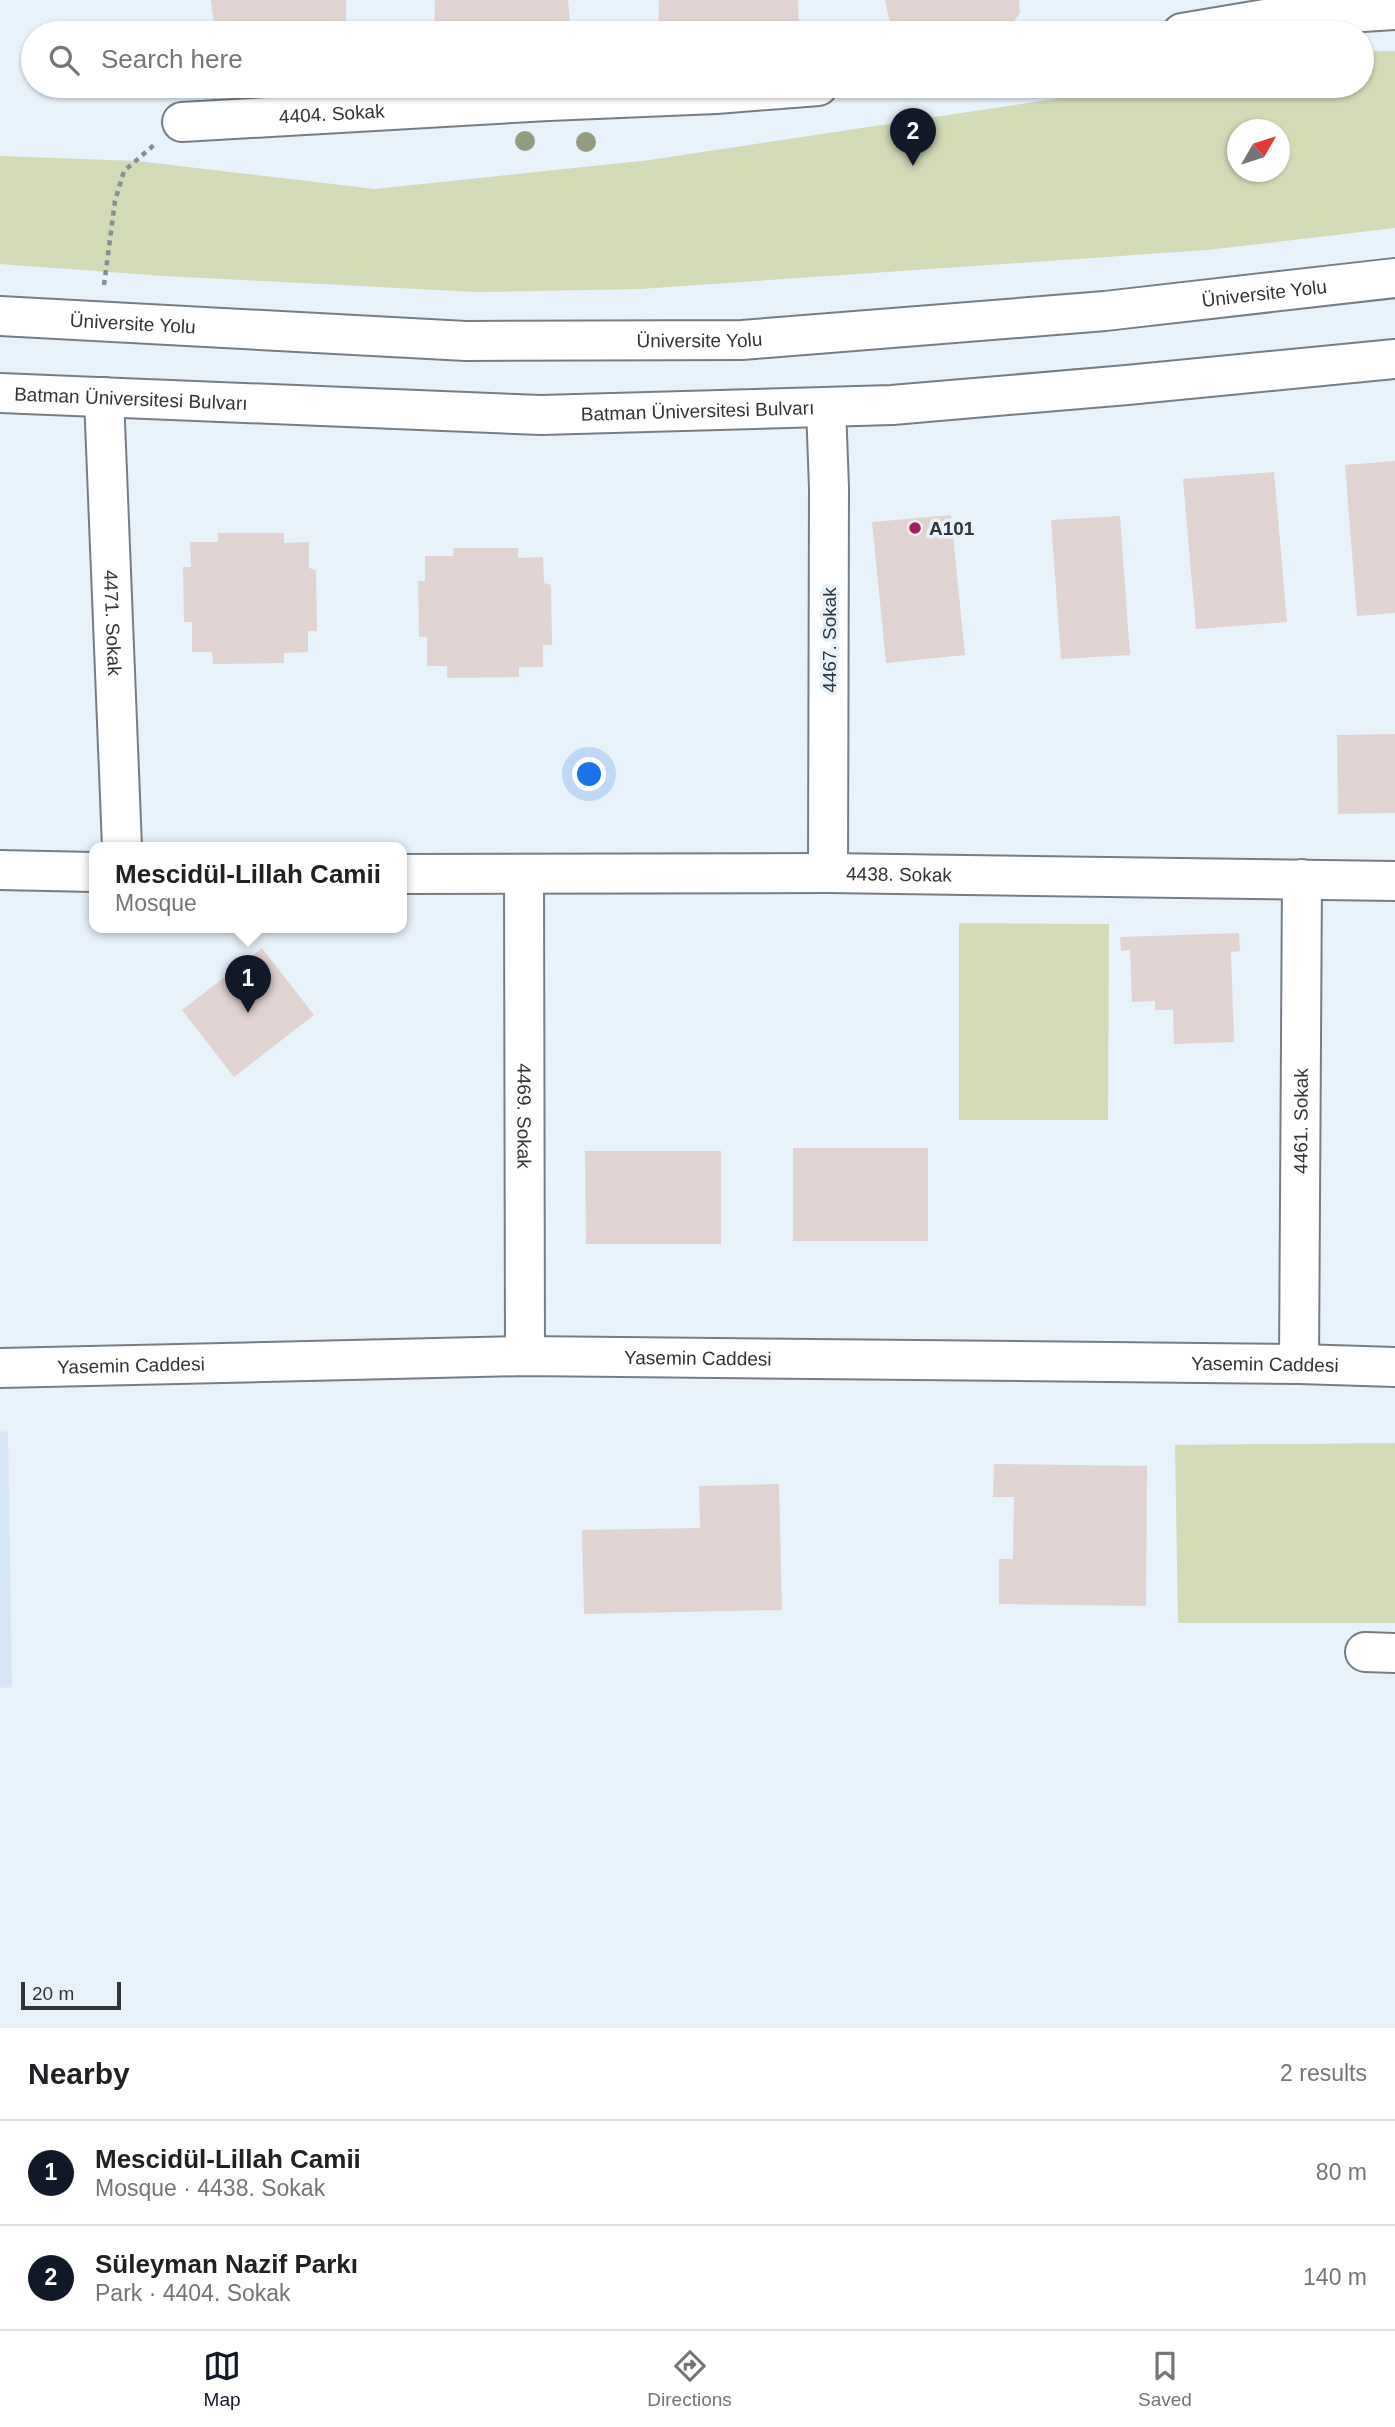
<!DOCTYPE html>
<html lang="en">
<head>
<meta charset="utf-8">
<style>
  body { margin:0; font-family:Helvetica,sans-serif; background:#f6f6f6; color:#202124 }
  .compass { position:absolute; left:1227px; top:119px; width:63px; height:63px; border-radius:50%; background:#fff; box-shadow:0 2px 5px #0004; rotate:51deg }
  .scale { position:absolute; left:21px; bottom:18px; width:100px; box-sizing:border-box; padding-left:7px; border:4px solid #313538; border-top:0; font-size:19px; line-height:24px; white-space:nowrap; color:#313538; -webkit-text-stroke:5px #e8f2fb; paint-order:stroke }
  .you { position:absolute; left:590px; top:775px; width:24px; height:24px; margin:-18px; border:5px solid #fff; border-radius:50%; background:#1a73e8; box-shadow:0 0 0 10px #1a73e833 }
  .badge { display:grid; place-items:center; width:46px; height:46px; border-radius:50%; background:#111827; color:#fff; font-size:23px; font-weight:700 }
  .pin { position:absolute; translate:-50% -58px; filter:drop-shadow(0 2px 4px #0008) }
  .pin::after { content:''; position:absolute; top:37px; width:24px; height:21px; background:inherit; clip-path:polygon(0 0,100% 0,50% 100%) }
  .popup { position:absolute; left:89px; top:842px; width:318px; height:91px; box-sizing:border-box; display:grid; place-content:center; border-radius:14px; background:#fff; filter:drop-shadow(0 2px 5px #0005); font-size:23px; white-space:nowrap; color:#757577 }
  .popup b { font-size:26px; color:#202124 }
  .popup::after { content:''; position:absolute; left:50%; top:100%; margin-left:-14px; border:14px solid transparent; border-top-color:#fff }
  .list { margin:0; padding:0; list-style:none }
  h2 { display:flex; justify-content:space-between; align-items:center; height:91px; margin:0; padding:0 28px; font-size:30px }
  h2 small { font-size:23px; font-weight:400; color:#757577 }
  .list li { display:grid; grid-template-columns:46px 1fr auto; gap:21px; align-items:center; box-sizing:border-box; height:105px; padding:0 28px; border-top:2px solid #e0e0e0 }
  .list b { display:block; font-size:26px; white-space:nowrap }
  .list p { margin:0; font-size:23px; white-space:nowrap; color:#757577 }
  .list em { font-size:23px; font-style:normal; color:#757577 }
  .icon { flex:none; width:38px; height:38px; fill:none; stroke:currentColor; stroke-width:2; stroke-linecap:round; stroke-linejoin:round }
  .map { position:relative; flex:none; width:1395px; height:2028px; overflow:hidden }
  .search { position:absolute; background:#fff; box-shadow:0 2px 5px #0004; left:21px; right:21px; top:21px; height:77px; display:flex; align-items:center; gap:18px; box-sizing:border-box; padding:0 24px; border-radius:38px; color:#757577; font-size:26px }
  .sheet { height:301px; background:#fff }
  nav { display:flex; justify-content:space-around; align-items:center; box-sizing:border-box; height:98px; border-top:2px solid #e0e0e0; background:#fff; font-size:19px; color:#757577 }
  nav a { display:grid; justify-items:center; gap:4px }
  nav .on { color:#111827 }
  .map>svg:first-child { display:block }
  .built { fill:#d7e6f6 }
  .green { fill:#d3dab6; fill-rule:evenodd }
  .building { fill:#e1d3d1 }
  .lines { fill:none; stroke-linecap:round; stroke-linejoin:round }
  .minor-casing { stroke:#757e86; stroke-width:42 }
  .major-casing { stroke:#757e86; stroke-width:42 }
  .path { stroke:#868d93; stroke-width:4.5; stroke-dasharray:5 5; stroke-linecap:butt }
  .minor { stroke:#fff; stroke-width:38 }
  .major { stroke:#fff; stroke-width:38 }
  .tree { fill:#939c7f }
  .poi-dot { fill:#a91a56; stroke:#e8f2fb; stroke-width:2.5 }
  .labels { text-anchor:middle; stroke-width:7; stroke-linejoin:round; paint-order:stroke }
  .street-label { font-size:19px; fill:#313538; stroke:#e8f2fb }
  .poi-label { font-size:19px; font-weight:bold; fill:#313538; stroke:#e8f2fb; text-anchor:start }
</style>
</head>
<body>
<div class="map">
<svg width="1395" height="2028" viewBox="0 0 1395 2028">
  <rect width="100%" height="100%" fill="#e8f2fb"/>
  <path class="built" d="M8,1431L12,1687L0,1688V1432Z"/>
  <path class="green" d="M1362,51H1395V228L1207,250L640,289L476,292L164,276L0,264V156L137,161L375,189L650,160L1141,86H1362ZM1238,130H1280V172H1238Z
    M959,923L1109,924L1108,1120H959Z
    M1395,1443V1623H1178L1175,1445Z"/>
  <path class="building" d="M211,0H346V33H215Z
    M435,0H568L571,33H434Z
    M659,0H798L799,27L795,33H660L658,32Z
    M885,0H1019L1020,13L1009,28L955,33H892Z
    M1395,461V613L1357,616L1345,465Z
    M1274,472L1287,622L1196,629L1183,479Z
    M951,515L965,655L886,663L872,522Z
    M1120,516L1130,655L1061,659L1051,520Z
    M218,533H284V543L309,542V568L316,570L317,631H308V652L284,653V663L213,664L212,652H192V622H184L183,567H191L190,542H218Z
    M454,548H518V558L543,557L544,583L551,585L552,645H543V667H519V677L447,678V666H427V637H419L418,581H425V556H453Z
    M1395,734V813L1338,814L1337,735Z
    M1239,933L1240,951L1231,952L1234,1042L1174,1044L1173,1010H1155V1001L1132,1002L1130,950L1121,951L1120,937Z
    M262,948L314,1015L234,1077L182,1010Z
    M793,1148H928V1241H793Z
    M585,1151H721V1244H586Z
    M994,1464L1147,1466L1146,1606L999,1604V1559H1013L1014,1497H993Z
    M779,1484L782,1610L584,1614L582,1530L700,1528L699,1486Z"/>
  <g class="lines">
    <g class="minor-casing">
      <g id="minor">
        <path d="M1182,33L1271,18L1395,10"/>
        <path id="s1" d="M182,122L548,101L716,94L818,86"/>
        <path id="s2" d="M104,397L122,847"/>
        <path d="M826,407L829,488L828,873"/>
        <path d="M0,870L94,872"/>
        <path id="s3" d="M402,874L828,873L1395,881"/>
        <path id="s4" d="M524,874L525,1356"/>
        <path id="s5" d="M1299,1364L1302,879"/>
        <path id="s6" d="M0,1368L525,1356L1299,1364L1395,1367"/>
        <path d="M1365,1652L1395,1653"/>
      </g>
    </g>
    <g class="major-casing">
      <g id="major">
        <path id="s7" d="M0,316L466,341L742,340L1105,311L1395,278"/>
        <path id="s8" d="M0,393L541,415L892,405L1127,385L1395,359"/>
      </g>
    </g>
    <path class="path" d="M104,285L115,201L124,171L154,145"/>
    <use href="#minor" class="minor"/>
    <use href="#major" class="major"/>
  </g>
  <g class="tree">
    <circle cx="525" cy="141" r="10"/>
    <circle cx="586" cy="142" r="10"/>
  </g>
  <circle class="poi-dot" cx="915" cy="528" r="7"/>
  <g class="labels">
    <g class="street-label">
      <text dy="7" stroke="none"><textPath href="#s1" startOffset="150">4404. Sokak</textPath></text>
      <text dy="7" stroke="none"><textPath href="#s7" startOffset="1267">Üniversite Yolu</textPath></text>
      <text dy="7" stroke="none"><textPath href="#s7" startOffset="133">Üniversite Yolu</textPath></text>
      <text dy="7" stroke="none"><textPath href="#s7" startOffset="700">Üniversite Yolu</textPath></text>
      <text dy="7" stroke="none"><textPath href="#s8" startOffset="131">Batman Üniversitesi Bulvarı</textPath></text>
      <text dy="7" stroke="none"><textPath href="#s8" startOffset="698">Batman Üniversitesi Bulvarı</textPath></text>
      <text dy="7" stroke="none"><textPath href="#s2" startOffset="226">4471. Sokak</textPath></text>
      <text transform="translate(829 640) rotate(-90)" y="7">4467. Sokak</text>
      <text dy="7" stroke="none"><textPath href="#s3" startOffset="497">4438. Sokak</textPath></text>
      <text dy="7" stroke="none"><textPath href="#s4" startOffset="242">4469. Sokak</textPath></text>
      <text dy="7" stroke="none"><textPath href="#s5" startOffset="243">4461. Sokak</textPath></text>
      <text dy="7" stroke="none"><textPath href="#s6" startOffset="698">Yasemin Caddesi</textPath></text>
      <text dy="7" stroke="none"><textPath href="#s6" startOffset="1265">Yasemin Caddesi</textPath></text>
      <text dy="7" stroke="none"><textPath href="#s6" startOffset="131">Yasemin Caddesi</textPath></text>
    </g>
    <g class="poi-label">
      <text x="929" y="535">A101</text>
    </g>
  </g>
</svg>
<svg class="compass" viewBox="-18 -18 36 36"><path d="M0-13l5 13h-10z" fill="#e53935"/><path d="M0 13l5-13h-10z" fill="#757577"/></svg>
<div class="scale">20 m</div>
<div class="you"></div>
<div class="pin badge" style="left:248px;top:1013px">1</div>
<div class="popup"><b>Mescidül-Lillah Camii</b>Mosque</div>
<div class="pin badge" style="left:913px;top:166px">2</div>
<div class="search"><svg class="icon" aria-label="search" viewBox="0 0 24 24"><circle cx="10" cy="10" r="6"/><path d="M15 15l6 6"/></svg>Search here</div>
</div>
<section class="sheet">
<h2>Nearby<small>2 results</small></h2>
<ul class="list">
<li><span class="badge">1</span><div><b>Mescidül-Lillah Camii</b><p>Mosque · 4438. Sokak</p></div><em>80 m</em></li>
<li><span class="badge">2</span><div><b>Süleyman Nazif Parkı</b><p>Park · 4404. Sokak</p></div><em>140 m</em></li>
</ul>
</section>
<nav>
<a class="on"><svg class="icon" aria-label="map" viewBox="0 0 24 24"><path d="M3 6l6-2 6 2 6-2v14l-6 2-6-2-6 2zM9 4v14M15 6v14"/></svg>Map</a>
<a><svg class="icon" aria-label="directions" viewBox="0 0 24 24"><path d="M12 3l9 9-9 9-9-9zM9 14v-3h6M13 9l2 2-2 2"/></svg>Directions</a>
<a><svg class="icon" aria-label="saved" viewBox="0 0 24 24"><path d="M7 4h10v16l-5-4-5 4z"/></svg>Saved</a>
</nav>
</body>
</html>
